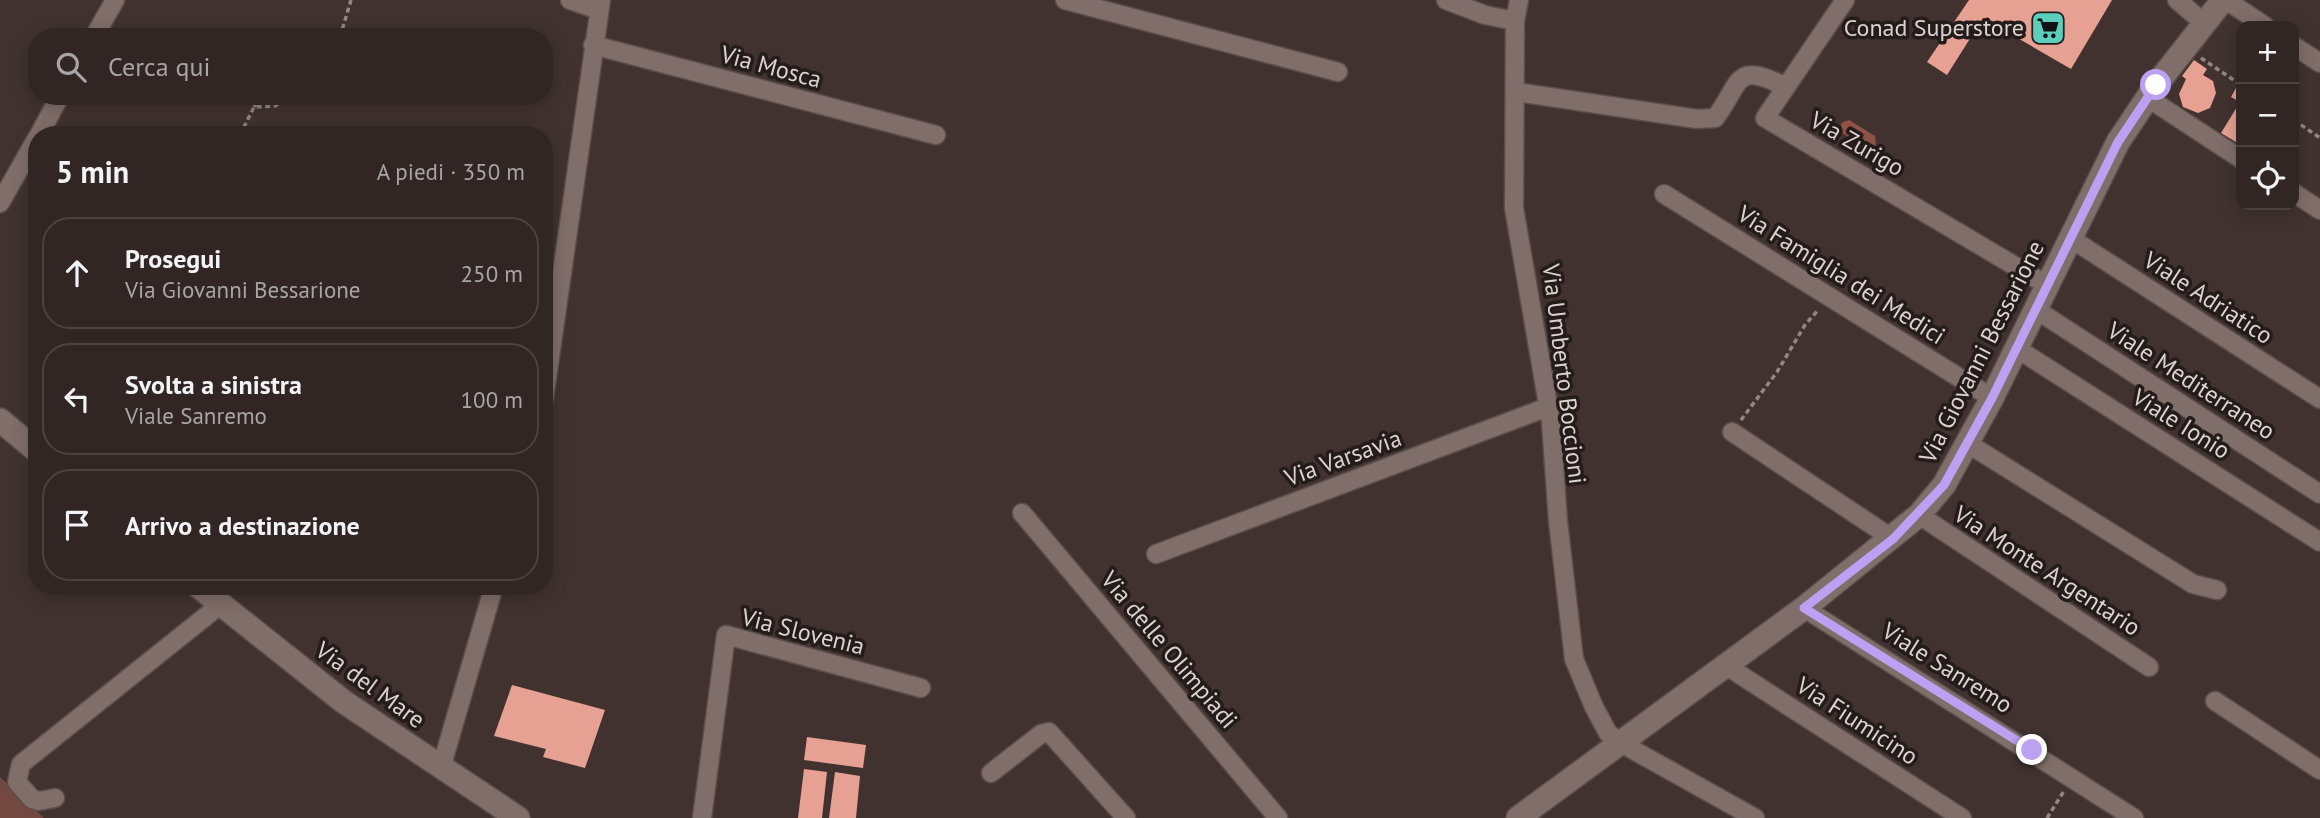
<!DOCTYPE html>
<html lang="it">
<head>
<meta charset="utf-8">
<style>
  body { margin:0; font-family:"PT Sans",sans-serif; background:#3d3230; color:#f1f3f6 }
  .controls { position:absolute; right:21px; top:21px; display:grid; overflow:hidden; border-radius:14px; box-shadow:0 4px 18px #0003 }
  .controls button { width:63px; height:63px; display:grid; place-items:center; padding:0; border:0; border-bottom:2px solid #4c4341; background:#312623; color:#f1f3f6; font:35px sans-serif }
  .stop { position:absolute; width:21px; height:21px; margin:-16px; border:5px solid #bca0f2; border-radius:50%; background:#fff }
  .stop.end { background:#bca0f2; border-color:#fff; box-shadow:0 2px 7px #0008 }
  .list { margin:0; padding:0; list-style:none }
  h2 { display:flex; justify-content:space-between; align-items:center; height:91px; margin:0; padding:0 28px; font-size:30px }
  h2 small { font-size:23px; font-weight:400; color:#a8a5a6 }
  .list li { display:grid; grid-template-columns:46px 1fr auto; gap:21px; align-items:center; box-sizing:border-box; height:112px; margin:0 14px 14px; padding:0 14px; border:2px solid #4c4341; border-radius:28px }
  .list b { display:block; font-size:26px; white-space:nowrap }
  .list p { margin:0; font-size:23px; white-space:nowrap; color:#a8a5a6 }
  .list em { font-size:23px; font-style:normal; color:#a8a5a6 }
  .icon { flex:none; width:38px; height:38px; fill:none; stroke:currentColor; stroke-width:2; stroke-linecap:round; stroke-linejoin:round }
  .map { position:relative; flex:none; width:2320px; height:818px; overflow:hidden }
  .search { position:absolute; background:#312623; box-shadow:0 4px 18px #0003; left:28px; top:28px; width:525px; height:77px; display:flex; align-items:center; gap:18px; box-sizing:border-box; padding:0 24px; border-radius:28px; color:#a8a5a6; font-size:26px }
  .panel { position:absolute; background:#312623; box-shadow:0 4px 18px #0003; left:28px; top:126px; width:525px; height:469px; border-radius:28px }
  .map>svg:first-child { display:block }
  .green { fill:#734840 }
  .water { fill:#905246 }
  .building { fill:#e6a193 }
  .lines { fill:none; stroke-linecap:round; stroke-linejoin:round }
  .minor-casing { stroke:#5a4e4b; stroke-width:21 }
  .tertiary-casing { stroke:#5a4e4b; stroke-width:26 }
  .path { stroke:#938785; stroke-width:3.5; stroke-dasharray:5 3.5; stroke-linecap:butt }
  .minor { stroke:#806e6a; stroke-width:18 }
  .tertiary { stroke:#806e6a; stroke-width:23 }
  .route { stroke:#bca0f2; stroke-width:9 }
  .labels { text-anchor:middle; stroke-width:7; stroke-linejoin:round; paint-order:stroke }
  .poi-label { font-size:24px; fill:#dcd2d0; stroke:#231c1a; text-anchor:end }
  .street-label { font-size:24px; fill:#dcd2d0; stroke:#231c1a }
</style>
</head>
<body>
<div class="map">
<svg width="2320" height="818" viewBox="0 0 2320 818">
  <rect width="100%" height="100%" fill="#41322f"/>
  <path class="green" d="M0,777L44,818H0Z"/>
  <path class="water" d="M1849,120L1875,136L1876,145L1868,148L1842,133L1841,123Z"/>
  <path class="building" d="M1969,0H2112L2071,69L1983,18L1947,75L1927,62Z
    M2194,60L2207,69L2203,75L2213,81L2216,93L2210,108L2198,113L2183,107L2179,94L2186,79L2182,76Z
    M2236,88L2241,92V145L2221,133L2240,102L2231,97Z
    M512,685L605,710L585,768L543,757L546,749L494,736Z
    M807,737L866,745L863,768L804,760Z
    M804,769L827,772L822,818H798Z
    M835,772L860,776L856,818H829Z"/>
  <g class="lines">
    <g class="minor-casing">
      <path id="minor" d="M570,0L599,10
        M1065,0L1338,72
        M1446,0L1485,15L1515,21
        M1519,0L1515,21L1514,208L1551,422L1558,521L1574,659L1594,707L1608,733L1619,742L1755,818
        M1845,0L1765,118L2047,285
        M2177,0L2204,23
        M2226,0L2265,26
        M94,37L115,0
        M593,45L936,135
        M2294,46L2320,63
        M1516,92L1697,119L1715,118C1742,83 1733,60 1786,87
        M2148,98L2241,159
        M39,135L60,96
        M2294,193L2320,210
        M1664,194L1992,398
        M0,203L37,138
        M2070,238L2320,399
        M2035,309L2320,494
        M2016,348L2320,542
        M544,399L601,0
        M1732,432L1893,539
        M1967,443L2193,584L2217,590
        M1022,513L1278,818
        M1919,515L2149,667
        M1156,554L1548,407
        M1804,608L2134,818
        M1725,665L1962,818
        M2215,701L2320,770
        M441,768L494,586
        M991,773L1041,734L1049,732L1126,818
        M55,798L39,801L32,799L17,782L21,764L220,605
        M702,818L726,635L921,688"/>
    </g>
    <g class="tertiary-casing">
      <path id="tertiary" d="M0,420L37,451
        M198,586L344,702L518,818
        M1518,818L1804,608L1919,515L1944,485L1992,398L2118,142L2156,85L2223,0"/>
    </g>
    <path class="path" d="M340,37L351,0
      M2201,58L2241,85
      M254,107L262,96
      M2294,120L2320,138
      M240,135L254,107L275,106L290,96
      M1741,420L1777,372L1805,325L1819,309
      M2047,818L2064,791"/>
    <use href="#minor" class="minor"/>
    <use href="#tertiary" class="tertiary"/>
  </g>
  <g class="lines">
    <path class="route" d="M2032,750L1804,608L1893,539L1944,485L1992,398L2118,142L2156,85"/>
  </g>
  <defs>
    <g id="supermarket-square" transform="scale(1.75)"><rect x="-9" y="-9" width="18" height="18" rx="4" fill="#5bcebc" stroke="#231c1a"/><path d="M-6-5.5h2.5l.6 2H6L4.5 2H-2.5L-4.4-4H-6ZM-1.5 3.2a1.3 1.3 0 1 0 .1 0ZM3 3.2a1.3 1.3 0 1 0 .1 0Z" fill="#111"/></g>
  </defs>
  <g fill-rule="evenodd">
    <use href="#supermarket-square" x="2048" y="28"/>
  </g>
  <g class="labels">
    <g class="poi-label">
      <text x="2024" y="36">Conad Superstore</text>
    </g>
    <g class="street-label">
      <text transform="translate(771 67) rotate(15)" y="8">Via Mosca</text>
      <text transform="translate(1857 144) rotate(30)" y="8">Via Zurigo</text>
      <text transform="translate(1841 275) rotate(32)" y="8">Via Famiglia dei Medici</text>
      <text transform="translate(2208 298) rotate(33)" y="8">Viale Adriatico</text>
      <text transform="translate(1982 352) rotate(-63)" y="8">Via Giovanni Bessarione</text>
      <text transform="translate(1564 374) rotate(83)" y="8">Via Umberto Boccioni</text>
      <text transform="translate(2191 381) rotate(33)" y="8">Viale Mediterraneo</text>
      <text transform="translate(2181 424) rotate(32)" y="8">Viale Ionio</text>
      <text transform="translate(1343 458) rotate(-20)" y="8">Via Varsavia</text>
      <text transform="translate(2047 571) rotate(33)" y="8">Via Monte Argentario</text>
      <text transform="translate(803 632) rotate(14)" y="8">Via Slovenia</text>
      <text transform="translate(1169 650) rotate(50)" y="8">Via delle Olimpiadi</text>
      <text transform="translate(1947 668) rotate(32)" y="8">Viale Sanremo</text>
      <text transform="translate(370 685) rotate(36)" y="8">Via del Mare</text>
      <text transform="translate(1857 721) rotate(33)" y="8">Via Fiumicino</text>
    </g>
  </g>
</svg>
<div class="controls">
<button>+</button>
<button>−</button>
<button><svg class="icon" aria-label="locate" viewBox="0 0 24 24"><circle cx="12" cy="12" r="6"/><path d="M12 2v4M12 18v4M2 12h4M18 12h4"/></svg></button>
</div>
<div class="stop" style="left:2156px;top:85px"></div>
<div class="stop end" style="left:2032px;top:750px"></div>
<div class="search"><svg class="icon" aria-label="search" viewBox="0 0 24 24"><circle cx="10" cy="10" r="6"/><path d="M15 15l6 6"/></svg>Cerca qui</div>
<section class="panel">
<h2>5 min<small>A piedi · 350 m</small></h2>
<ul class="list">
<li><svg class="icon" aria-label="ahead" viewBox="0 0 24 24"><path d="M12 20V5M6 11l6-6 6 6"/></svg><div><b>Prosegui</b><p>Via Giovanni Bessarione</p></div><em>250 m</em></li>
<li><svg class="icon" aria-label="left" viewBox="0 0 24 24"><path d="M17 20v-9H6M10 6l-5 5 5 5"/></svg><div><b>Svolta a sinistra</b><p>Viale Sanremo</p></div><em>100 m</em></li>
<li><svg class="icon" aria-label="arrive" viewBox="0 0 24 24"><path d="M6 21V4h12l-3 4 3 4H6"/></svg><div><b>Arrivo a destinazione</b></div></li>
</ul>
</section>
</div>
</body>
</html>
